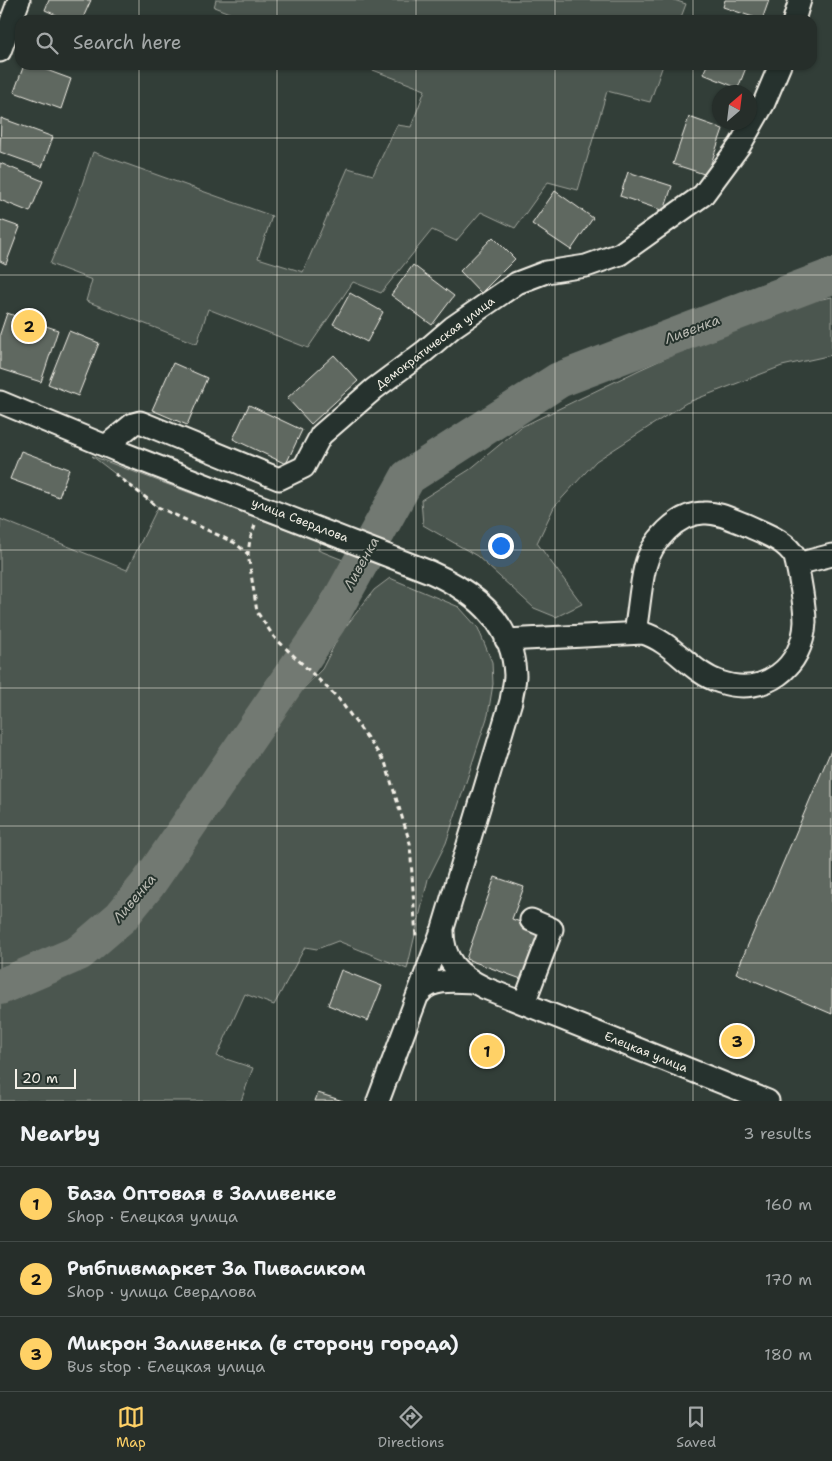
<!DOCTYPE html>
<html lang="en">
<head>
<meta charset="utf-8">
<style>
  body { margin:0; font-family:"Shantell Sans",sans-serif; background:#323a36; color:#f1f3f6 }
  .compass { position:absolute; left:712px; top:85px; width:45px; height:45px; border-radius:50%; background:#262e2a; box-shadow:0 1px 4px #0004; rotate:28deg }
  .scale { position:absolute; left:15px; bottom:12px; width:61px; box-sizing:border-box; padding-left:5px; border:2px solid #f4f1e8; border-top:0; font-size:14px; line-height:18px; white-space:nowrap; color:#f4f1e8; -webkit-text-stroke:4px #26332d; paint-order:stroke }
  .you { position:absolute; left:500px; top:545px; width:18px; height:18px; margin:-12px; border:4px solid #fff; border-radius:50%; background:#1a73e8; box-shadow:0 0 0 8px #1a73e833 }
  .badge { display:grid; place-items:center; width:32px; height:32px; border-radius:50%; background:#ffd166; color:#111; font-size:16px; font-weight:700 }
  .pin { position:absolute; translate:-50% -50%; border:2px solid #fff; box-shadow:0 1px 5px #0006 }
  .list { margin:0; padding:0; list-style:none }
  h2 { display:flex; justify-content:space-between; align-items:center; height:65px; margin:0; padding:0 20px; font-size:21px }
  h2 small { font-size:16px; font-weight:400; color:#a4a8a8 }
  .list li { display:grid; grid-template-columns:32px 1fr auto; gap:15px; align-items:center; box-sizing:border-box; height:75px; padding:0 20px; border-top:1px solid #424a47 }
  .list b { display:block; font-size:19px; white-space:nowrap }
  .list p { margin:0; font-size:16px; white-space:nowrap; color:#a4a8a8 }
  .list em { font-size:16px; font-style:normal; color:#a4a8a8 }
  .icon { flex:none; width:28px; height:28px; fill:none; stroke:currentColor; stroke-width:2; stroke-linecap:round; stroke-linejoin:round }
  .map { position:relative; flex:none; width:832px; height:1101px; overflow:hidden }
  .search { position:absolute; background:#262e2a; box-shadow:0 1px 4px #0004; left:15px; right:15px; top:15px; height:55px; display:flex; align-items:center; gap:12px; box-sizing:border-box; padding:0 18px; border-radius:15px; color:#a4a8a8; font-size:19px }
  .sheet { height:290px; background:#262e2a }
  nav { display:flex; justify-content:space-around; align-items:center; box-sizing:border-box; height:70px; border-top:1px solid #424a47; background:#262e2a; font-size:14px; color:#a4a8a8 }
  nav a { display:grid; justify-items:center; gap:2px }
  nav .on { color:#ffd166 }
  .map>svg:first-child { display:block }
  .green { fill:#4c564f; stroke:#a0a49c }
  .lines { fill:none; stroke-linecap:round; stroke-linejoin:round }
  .river { stroke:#727972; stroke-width:36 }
  .building { fill:#5f6861; stroke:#f4f1e8 }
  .minor-casing { stroke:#f4f1e8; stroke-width:25 }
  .path { stroke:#f4f1e8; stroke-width:3; stroke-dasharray:5 4; stroke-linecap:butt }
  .minor { stroke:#26332d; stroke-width:21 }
  .grid { fill:none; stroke:#f4f1e8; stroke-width:1; stroke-opacity:0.55 }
  .labels { text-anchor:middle; stroke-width:4; stroke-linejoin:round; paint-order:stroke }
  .street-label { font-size:12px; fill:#f4f1e8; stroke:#26332d }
  .water-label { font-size:14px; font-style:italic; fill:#babbb3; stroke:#26332d }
</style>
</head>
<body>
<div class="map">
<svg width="832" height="1101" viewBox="0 0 832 1101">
  <rect width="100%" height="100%" fill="#323e38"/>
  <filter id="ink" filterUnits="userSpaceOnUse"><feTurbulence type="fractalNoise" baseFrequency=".02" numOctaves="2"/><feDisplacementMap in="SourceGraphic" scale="10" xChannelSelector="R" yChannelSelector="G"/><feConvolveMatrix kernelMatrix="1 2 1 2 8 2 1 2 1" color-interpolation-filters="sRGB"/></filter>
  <g filter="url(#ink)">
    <path class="green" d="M216,0H674L686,4L680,20H247L214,7Z
      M360,65H663L650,102L607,91L578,190L548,182L515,228L481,212L456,241L432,230L381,293L353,282L308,348L208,309L197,344L86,301L92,280L50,264L75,205L93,152L272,216L258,258L303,272L348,168L373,175L397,125L411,127L425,90Z
      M832,297V355L782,366L686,403L596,461L554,507L537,543L582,604L556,617L534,608L477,556L423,525L421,500L469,470L521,427L639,370L776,308Z
      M92,456L321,542L318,550L353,564L341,580L324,593L311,617L301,648L293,655L277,680L228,745L165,840L113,909L61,944L0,968V519L127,570L158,507Z
      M390,578L459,607L478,628L492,662L493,684L488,715L446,843L428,879L407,969L338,941L317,949L305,947L274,1005L245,994L217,1056L253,1068L241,1101H0V998L84,961L137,918L188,844L297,695L322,669L340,634L374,590Z"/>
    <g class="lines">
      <path class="river" d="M0,987L79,953L121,917L148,884L328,622L408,477L559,380L832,276"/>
    </g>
    <path class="building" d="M49,0H91L82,20H67L45,10Z
      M725,0H769L762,20L723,7Z
      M24,65H33L71,79L61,109L14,92Z
      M707,65H747L738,88L703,74Z
      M689,117L723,129L707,175L673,164Z
      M1,118L53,137L42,167L0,152Z
      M0,163L43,181L30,212L0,200Z
      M628,172L672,186L664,211L620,196Z
      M555,191L593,218L571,250L532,224Z
      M0,220L20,227L6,264L0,261Z
      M493,237L515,259L481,293L460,271Z
      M413,265L454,296L432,325L391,295Z
      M350,293L383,312L367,342L333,324Z
      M7,313L58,330L41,382L0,369V334Z
      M69,331L99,343L78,396L48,384Z
      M334,355L358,381L311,424L287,398Z
      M173,363L207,378L187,425L152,410Z
      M249,405L302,430L286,464L233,439Z
      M21,451L69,469L59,497L10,479Z
      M832,748V1014L736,973Z
      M495,877L524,887L512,919L542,930L524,980L466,959Z
      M341,970L382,986L368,1021L328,1005Z
      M318,1093L343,1101H315Z"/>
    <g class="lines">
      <g class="minor-casing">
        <path id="minor" d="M794,20L800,0
          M0,51L19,0
          M0,402L125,454L430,572C473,591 513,622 515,675C515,683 512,693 511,701L443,928C442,960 458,975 485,988L768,1101
          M106,446L133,424L140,422L279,479L304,467L321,435L374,389L425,351L453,327L517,283L546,272L586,266L620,254L703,195L740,145L764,103L780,65
          M797,564L832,555
          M506,640L643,633C673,642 690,672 720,682C764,697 803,668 805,622C805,606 799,572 795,557C785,539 762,533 744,524C731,519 718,512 704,513C677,513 651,542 645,567C640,588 639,610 635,632
          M420,993C431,978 456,981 473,982
          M524,1003L552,929L531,920
          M378,1101L441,933"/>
      </g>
      <path class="path" d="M115,474L158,507L235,543L248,554
        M255,525L250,539L248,554L257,612L274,637L338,698L385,762L410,843L416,938"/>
      <use href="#minor" class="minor"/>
    </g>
  </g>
  <path class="grid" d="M139,0V20M277,0V20M416,0V20M555,0V20M693,0V20M139,65V1101M277,65V1101M416,65V1101M555,65V1101M693,65V1101M0,138H832M0,275H832M0,413H832M0,550H832M0,688H832M0,826H832M0,963H832"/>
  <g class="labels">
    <g class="street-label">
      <text transform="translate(435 343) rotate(-37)" y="4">Демократическая улица</text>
      <text transform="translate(300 520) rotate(21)" y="4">улица Свердлова</text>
      <text transform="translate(646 1052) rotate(22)" y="4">Елецкая улица</text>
    </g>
    <g class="water-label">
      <text transform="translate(692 329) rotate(-21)" y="5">Ливенка</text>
      <text transform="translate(361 563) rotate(-61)" y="5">Ливенка</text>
      <text transform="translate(134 898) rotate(-50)" y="5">Ливенка</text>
    </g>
  </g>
</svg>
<svg class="compass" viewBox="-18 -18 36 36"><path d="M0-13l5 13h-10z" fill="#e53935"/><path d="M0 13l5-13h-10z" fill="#a4a8a8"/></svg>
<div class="scale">20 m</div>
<div class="you"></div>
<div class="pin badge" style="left:487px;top:1051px">1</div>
<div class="pin badge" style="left:29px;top:326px">2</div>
<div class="pin badge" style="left:737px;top:1041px">3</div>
<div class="search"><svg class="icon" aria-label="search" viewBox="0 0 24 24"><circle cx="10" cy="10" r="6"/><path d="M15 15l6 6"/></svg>Search here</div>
</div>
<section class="sheet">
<h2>Nearby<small>3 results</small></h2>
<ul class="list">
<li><span class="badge">1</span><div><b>База Оптовая в Заливенке</b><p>Shop · Елецкая улица</p></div><em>160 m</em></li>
<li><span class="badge">2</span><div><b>Рыбпивмаркет За Пивасиком</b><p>Shop · улица Свердлова</p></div><em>170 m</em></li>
<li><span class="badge">3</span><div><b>Микрон Заливенка (в сторону города)</b><p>Bus stop · Елецкая улица</p></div><em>180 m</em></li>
</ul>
</section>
<nav>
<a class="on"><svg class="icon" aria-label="map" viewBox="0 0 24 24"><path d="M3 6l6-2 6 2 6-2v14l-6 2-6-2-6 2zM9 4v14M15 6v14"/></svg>Map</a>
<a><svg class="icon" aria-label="directions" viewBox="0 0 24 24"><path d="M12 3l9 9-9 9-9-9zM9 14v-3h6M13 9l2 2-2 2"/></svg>Directions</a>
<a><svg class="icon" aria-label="saved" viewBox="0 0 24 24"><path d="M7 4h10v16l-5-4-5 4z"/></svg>Saved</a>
</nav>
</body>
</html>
